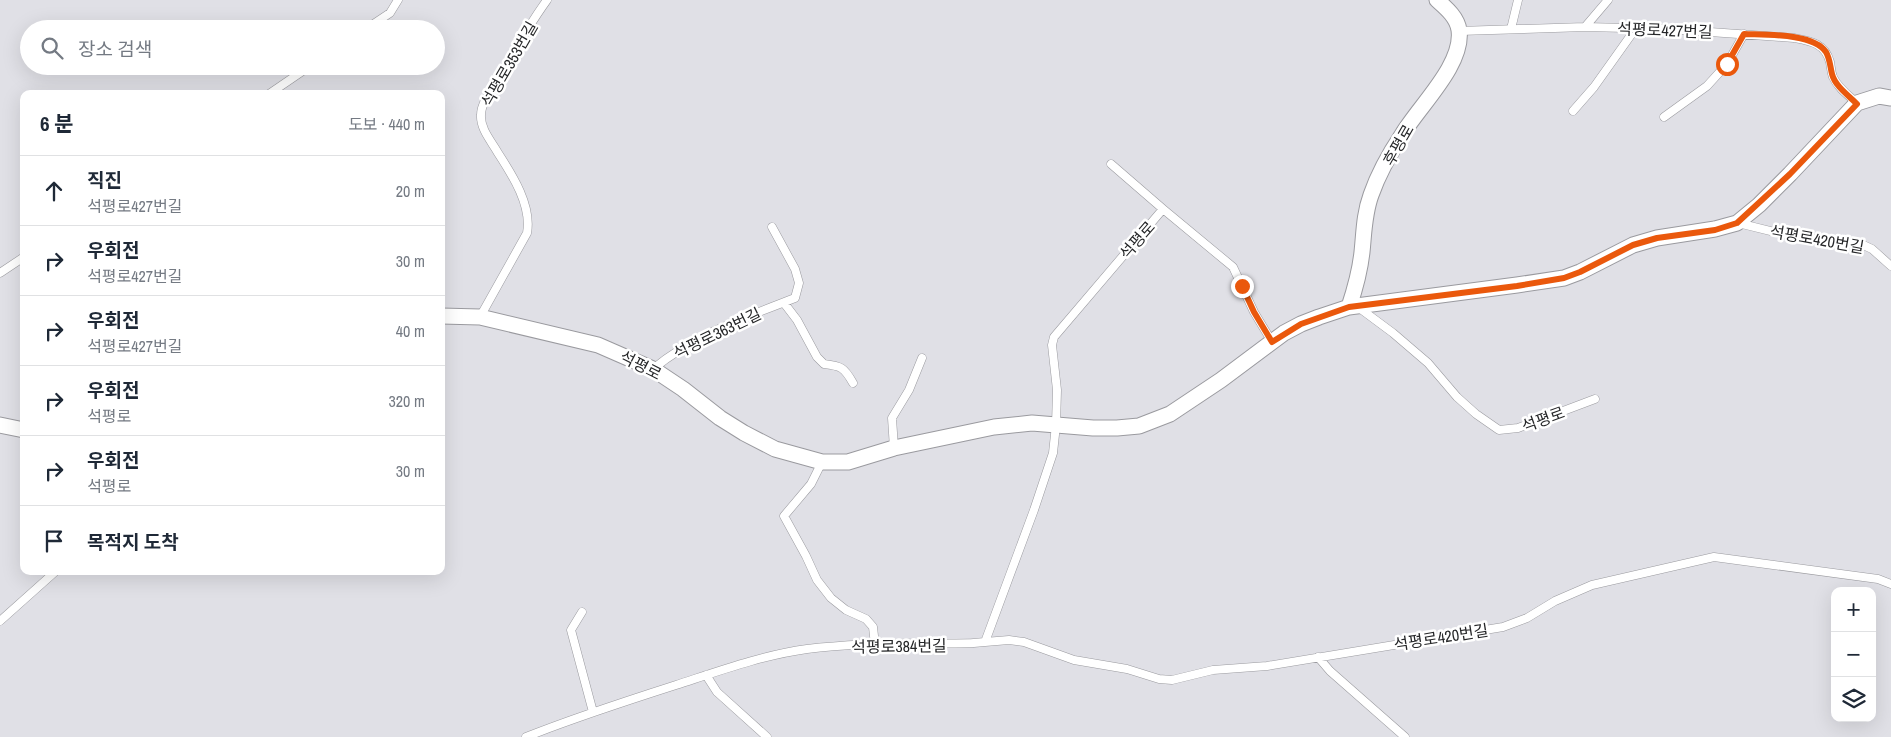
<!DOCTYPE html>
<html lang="ko">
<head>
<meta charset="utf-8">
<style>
  body { margin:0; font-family:"Archivo Narrow","Noto Sans KR",sans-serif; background:#f6f6f7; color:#1f2937 }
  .controls { position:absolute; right:15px; bottom:15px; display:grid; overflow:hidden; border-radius:10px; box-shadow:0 5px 20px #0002 }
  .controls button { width:45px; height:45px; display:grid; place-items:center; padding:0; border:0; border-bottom:1px solid #e0e1e3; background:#fff; color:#1f2937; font:25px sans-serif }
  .stop { position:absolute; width:15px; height:15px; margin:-11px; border:4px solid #ea580c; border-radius:50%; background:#fff }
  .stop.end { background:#ea580c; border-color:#fff; box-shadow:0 1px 5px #0008 }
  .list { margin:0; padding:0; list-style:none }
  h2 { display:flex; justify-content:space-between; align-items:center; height:65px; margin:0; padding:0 20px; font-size:21px }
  h2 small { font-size:16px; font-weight:400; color:#747a83 }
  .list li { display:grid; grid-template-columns:32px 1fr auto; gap:15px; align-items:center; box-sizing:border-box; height:70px; padding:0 20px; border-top:1px solid #e0e1e3 }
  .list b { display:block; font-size:19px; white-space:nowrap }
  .list p { margin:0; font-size:16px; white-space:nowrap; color:#747a83 }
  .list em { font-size:16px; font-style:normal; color:#747a83 }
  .icon { flex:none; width:28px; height:28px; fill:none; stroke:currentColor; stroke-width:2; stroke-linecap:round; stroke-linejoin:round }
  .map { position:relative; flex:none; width:1891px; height:737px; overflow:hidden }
  .search { position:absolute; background:#fff; box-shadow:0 5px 20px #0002; left:20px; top:20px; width:425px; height:55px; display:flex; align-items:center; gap:12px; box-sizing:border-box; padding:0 18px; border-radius:28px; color:#747a83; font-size:19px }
  .panel { position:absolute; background:#fff; box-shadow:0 5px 20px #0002; left:20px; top:90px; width:425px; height:485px; border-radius:10px }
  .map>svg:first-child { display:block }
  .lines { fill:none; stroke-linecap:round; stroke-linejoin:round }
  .service-casing { stroke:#9a9a9f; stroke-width:9 }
  .minor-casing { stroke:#9a9a9f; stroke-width:17 }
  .service { stroke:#fff; stroke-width:8 }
  .minor { stroke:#fff; stroke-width:15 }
  .route { stroke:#ea580c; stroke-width:6 }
  .labels { text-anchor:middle; stroke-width:5; stroke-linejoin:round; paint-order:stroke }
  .street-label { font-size:16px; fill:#262729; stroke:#fff }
</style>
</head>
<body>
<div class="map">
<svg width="1891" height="737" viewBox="0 0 1891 737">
  <rect width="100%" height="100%" fill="#e0e0e6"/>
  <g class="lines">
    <g class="service-casing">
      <path id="service" d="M1585,27L1608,0
        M366,29L390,13L398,0
        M1511,29L1518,0
        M1459,31L1585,27L1668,29L1794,38C1810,41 1825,43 1830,62C1831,67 1831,72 1833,77C1838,88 1848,95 1857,103
        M269,94L310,66
        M1573,111L1594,87L1636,28
        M1664,117L1707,86L1727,64L1744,34
        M1111,164L1163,209
        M1738,223L1795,237L1859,243L1872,249L1891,266
        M0,273L24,257
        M784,303L797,320L817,357L824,364C841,366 844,367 853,383
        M1358,307L1393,333L1428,363L1457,397L1476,414L1499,430L1518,428L1595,399
        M480,317L527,233C532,206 513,176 498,153C492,142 480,129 481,115C481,103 492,89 499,78C514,51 529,25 547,0
        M653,369C694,335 746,317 795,298L799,283L795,269L772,227
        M894,448L892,418L909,390L922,358
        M822,462L811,484L784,516L806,556L817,580L831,598L846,610L866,619L873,627L875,645
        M582,612L571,630L593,712
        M0,621L56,571
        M985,642L1009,640L1024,642L1074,660L1127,669L1159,679L1172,680L1213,670L1267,666L1503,627L1527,618L1555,601L1592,585L1714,557L1878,579L1891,584
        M1318,657L1330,671L1405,737
        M706,675L717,692L767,737
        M526,737C576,717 626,701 676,685C719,671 763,655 807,649C848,644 895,643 936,643C953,644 968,644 985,642L1034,510L1053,453L1056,425L1057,390L1052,345L1054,337L1163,209L1233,267L1254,312L1272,342"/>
    </g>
    <g class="minor-casing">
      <path id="minor" d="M1349,307C1355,289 1360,271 1362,252C1364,233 1364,214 1371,195C1378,175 1390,153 1402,135C1418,107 1464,65 1459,30C1457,17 1446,8 1437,0
        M441,316L480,317L598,345L653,369L683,389L720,418L744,433L775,449L822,462H848L894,448L994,427L1032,423L1093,428H1117L1139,426L1170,414L1221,380L1284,333L1301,324L1319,317L1349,307L1517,285L1564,278L1580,272L1633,245L1657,238L1715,229L1737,223L1759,205L1790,174L1857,103L1879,96L1891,98
        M0,425L24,430"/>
    </g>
    <use href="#service" class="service"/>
    <use href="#minor" class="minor"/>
  </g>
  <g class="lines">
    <path class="route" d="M1242,286L1254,312L1272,342L1301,324L1349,307L1517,286L1564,278L1580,272L1633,245L1657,238L1715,230L1737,223L1790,174L1857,104C1848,95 1835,86 1832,74C1830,66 1830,59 1826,52C1813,33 1765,35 1744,34L1727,64"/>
  </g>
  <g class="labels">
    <g class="street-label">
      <text transform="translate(1665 30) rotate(2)" y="6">석평로427번길</text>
      <text transform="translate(509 64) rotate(-60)" y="6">석평로353번길</text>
      <text transform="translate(1398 145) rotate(-60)" y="6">후평로</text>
      <text transform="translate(1817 239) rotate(10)" y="6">석평로420번길</text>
      <text transform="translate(1137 240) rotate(-49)" y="6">석평로</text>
      <text transform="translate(717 333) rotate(-26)" y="6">석평로363번길</text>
      <text transform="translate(641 365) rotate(27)" y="6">석평로</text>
      <text transform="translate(1543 419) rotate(-20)" y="6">석평로</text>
      <text transform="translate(1441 637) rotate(-9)" y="6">석평로420번길</text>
      <text transform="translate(899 646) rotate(-1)" y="6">석평로384번길</text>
    </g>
  </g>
</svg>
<div class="controls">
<button>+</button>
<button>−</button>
<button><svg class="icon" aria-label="layers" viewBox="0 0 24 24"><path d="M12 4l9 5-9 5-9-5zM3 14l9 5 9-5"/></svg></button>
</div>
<div class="stop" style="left:1727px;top:64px"></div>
<div class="stop end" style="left:1242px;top:286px"></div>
<div class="search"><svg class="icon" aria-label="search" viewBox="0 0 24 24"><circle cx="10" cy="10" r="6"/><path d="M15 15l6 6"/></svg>장소 검색</div>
<section class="panel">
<h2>6 분<small>도보 · 440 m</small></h2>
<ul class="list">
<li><svg class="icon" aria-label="ahead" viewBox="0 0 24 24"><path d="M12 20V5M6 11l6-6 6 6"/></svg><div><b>직진</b><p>석평로427번길</p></div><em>20 m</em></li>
<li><svg class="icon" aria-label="right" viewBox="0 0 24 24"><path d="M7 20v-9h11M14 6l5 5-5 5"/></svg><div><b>우회전</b><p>석평로427번길</p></div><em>30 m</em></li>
<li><svg class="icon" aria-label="right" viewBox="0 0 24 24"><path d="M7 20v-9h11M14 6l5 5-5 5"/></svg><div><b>우회전</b><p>석평로427번길</p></div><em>40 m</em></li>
<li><svg class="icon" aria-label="right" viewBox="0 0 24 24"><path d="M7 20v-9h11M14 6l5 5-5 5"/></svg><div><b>우회전</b><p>석평로</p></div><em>320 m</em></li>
<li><svg class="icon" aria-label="right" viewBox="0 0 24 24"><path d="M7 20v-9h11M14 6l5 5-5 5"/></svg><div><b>우회전</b><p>석평로</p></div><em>30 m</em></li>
<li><svg class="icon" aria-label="arrive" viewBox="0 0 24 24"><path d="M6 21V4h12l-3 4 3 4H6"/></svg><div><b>목적지 도착</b></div></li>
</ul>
</section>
</div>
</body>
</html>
